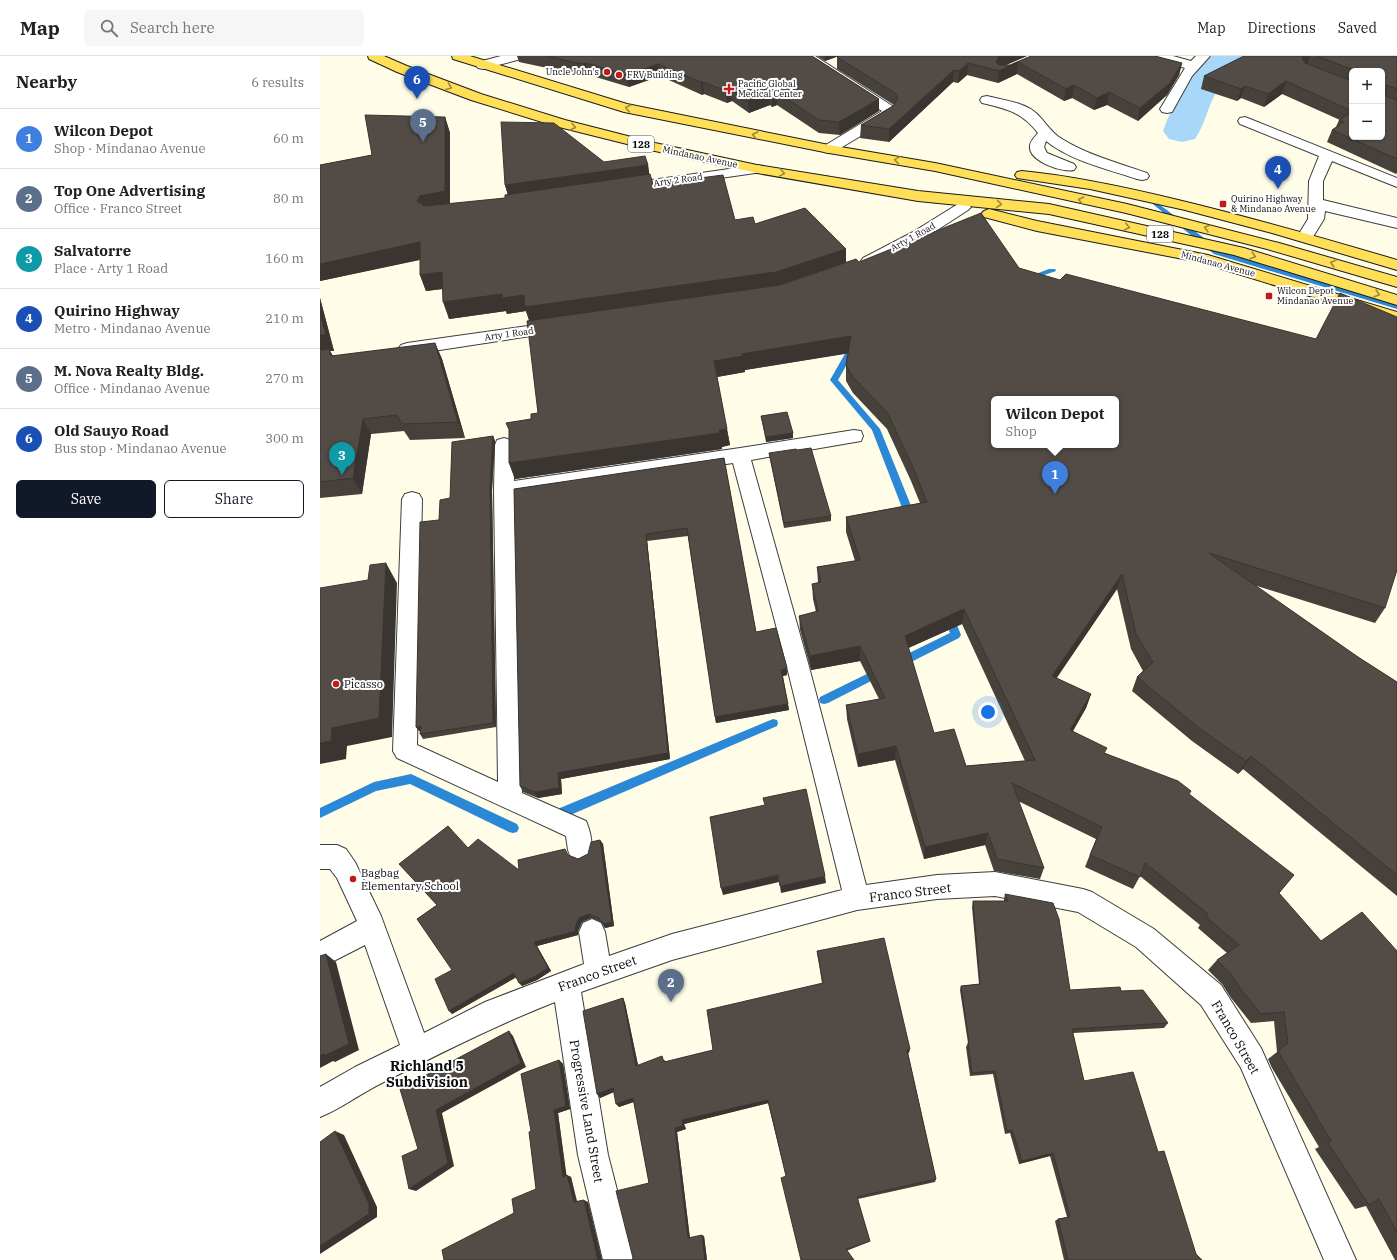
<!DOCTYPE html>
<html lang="en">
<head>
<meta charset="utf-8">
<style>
  body { margin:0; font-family:"IBM Plex Serif",serif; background:#f6f6f6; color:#202124 }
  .controls { position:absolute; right:12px; top:12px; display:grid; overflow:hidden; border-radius:6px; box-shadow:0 1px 3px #0004 }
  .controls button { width:36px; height:36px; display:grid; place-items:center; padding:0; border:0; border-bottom:1px solid #e0e0e0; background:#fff; color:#202124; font:20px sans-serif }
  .you { position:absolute; left:668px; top:656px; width:14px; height:14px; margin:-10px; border:3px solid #fff; border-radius:50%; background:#1a73e8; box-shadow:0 0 0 6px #1a73e833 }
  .badge { display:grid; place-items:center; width:26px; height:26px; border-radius:50%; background:#111827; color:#fff; font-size:13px; font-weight:700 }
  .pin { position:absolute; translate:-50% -33px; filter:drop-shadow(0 1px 2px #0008) }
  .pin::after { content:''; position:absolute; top:21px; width:14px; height:12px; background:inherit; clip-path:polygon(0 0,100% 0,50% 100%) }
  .popup { position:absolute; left:671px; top:340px; width:128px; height:52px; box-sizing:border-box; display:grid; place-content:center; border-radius:6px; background:#fff; filter:drop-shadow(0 1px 3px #0005); font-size:13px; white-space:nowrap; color:#757577 }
  .popup b { font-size:15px; color:#202124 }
  .popup::after { content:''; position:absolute; left:50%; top:100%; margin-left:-8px; border:8px solid transparent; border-top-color:#fff }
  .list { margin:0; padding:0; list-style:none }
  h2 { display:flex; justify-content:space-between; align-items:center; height:52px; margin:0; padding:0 16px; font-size:17px }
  h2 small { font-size:13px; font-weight:400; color:#757577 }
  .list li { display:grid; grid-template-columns:26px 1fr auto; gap:12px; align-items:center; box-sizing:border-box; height:60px; padding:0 16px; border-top:1px solid #e0e0e0 }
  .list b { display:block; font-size:15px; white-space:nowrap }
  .list p { margin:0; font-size:13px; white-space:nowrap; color:#757577 }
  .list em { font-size:13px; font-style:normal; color:#757577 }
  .actions { display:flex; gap:8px; padding:12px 16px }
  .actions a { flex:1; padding:9px 0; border:1px solid #111827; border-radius:6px; text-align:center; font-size:14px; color:#111827 }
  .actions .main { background:#111827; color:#fff }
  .icon { flex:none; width:22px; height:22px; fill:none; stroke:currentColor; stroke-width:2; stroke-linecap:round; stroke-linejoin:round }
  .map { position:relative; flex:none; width:1077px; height:1204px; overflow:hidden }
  header { display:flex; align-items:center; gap:24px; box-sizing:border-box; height:56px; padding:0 20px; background:#fff; border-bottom:1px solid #e0e0e0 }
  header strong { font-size:19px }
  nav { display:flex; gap:22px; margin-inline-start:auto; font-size:14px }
  .search { width:280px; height:36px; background:#f6f6f6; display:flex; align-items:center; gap:10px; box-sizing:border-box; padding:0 14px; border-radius:6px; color:#757577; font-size:15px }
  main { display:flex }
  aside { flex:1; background:#fff }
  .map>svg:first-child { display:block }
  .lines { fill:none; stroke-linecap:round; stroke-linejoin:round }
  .stream { fill:#2a88d6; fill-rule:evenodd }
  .river { fill:#a8d7fa; fill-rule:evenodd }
  .minor-casing { stroke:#3d3d3d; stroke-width:2 }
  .major-casing { stroke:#1b1b1b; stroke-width:2 }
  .minor { fill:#fff; fill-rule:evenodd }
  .major { fill:#ffdf57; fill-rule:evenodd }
  .wall { fill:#47413c; fill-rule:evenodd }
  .shaded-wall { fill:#3a3531 }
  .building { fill:#534c46; stroke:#3a3531; fill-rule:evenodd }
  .oneway { stroke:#9d8a38 }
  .poi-dot { fill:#c21b1a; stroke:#fff; stroke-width:1.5 }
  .labels { text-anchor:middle; stroke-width:4; stroke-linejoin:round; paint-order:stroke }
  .far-poi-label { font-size:9px; fill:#0a0a0a; stroke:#fff; text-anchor:start }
  .far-street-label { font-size:9px; fill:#0a0a0a; stroke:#fff }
  .shield { fill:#fff; stroke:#545454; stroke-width:1 }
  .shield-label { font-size:10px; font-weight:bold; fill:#0a0a0a }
  .poi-label { font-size:11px; fill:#0a0a0a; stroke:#fff; text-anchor:start }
  .near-street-label { font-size:13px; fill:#0a0a0a; stroke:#fff }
  .near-neighbourhood-label { font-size:14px; font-weight:bold; fill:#0a0a0a; stroke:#fff }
</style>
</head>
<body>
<header>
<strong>Map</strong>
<div class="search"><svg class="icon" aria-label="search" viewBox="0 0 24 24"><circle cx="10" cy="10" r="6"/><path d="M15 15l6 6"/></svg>Search here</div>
<nav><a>Map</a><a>Directions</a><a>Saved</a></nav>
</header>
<main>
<aside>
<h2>Nearby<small>6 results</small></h2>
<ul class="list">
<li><span class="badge" style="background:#3f7fe0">1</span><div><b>Wilcon Depot</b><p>Shop · Mindanao Avenue</p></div><em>60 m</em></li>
<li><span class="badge" style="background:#5c6f8a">2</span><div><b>Top One Advertising</b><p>Office · Franco Street</p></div><em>80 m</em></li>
<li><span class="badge" style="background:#0f9aa8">3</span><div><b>Salvatorre</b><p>Place · Arty 1 Road</p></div><em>160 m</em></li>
<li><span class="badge" style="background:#1a4fb4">4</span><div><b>Quirino Highway</b><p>Metro · Mindanao Avenue</p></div><em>210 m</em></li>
<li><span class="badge" style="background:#5c6f8a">5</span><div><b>M. Nova Realty Bldg.</b><p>Office · Mindanao Avenue</p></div><em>270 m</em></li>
<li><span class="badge" style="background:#1a4fb4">6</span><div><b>Old Sauyo Road</b><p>Bus stop · Mindanao Avenue</p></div><em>300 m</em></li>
</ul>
<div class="actions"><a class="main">Save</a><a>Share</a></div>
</aside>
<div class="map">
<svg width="1077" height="1204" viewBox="0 0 1077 1204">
  <rect width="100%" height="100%" fill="#fffce7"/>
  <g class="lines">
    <path class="stream" d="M836,146L900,194L1077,249V253L894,198L834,149L833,148Z
      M729,213H735L736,215L709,224L705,222Z
      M534,286L538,289L518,324L560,373L596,462L594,464L591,465L586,462L552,374L510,324L530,289Z
      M628,555L631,556L633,559L641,579L639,582L583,610L579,611L575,610L574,607L575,604L630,577L623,559L625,556Z
      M559,612L563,613L564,616L563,619L508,647L504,648L500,647L499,644L500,641Z
      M453,663L457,664L458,667L457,670L248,760L244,761L240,760L238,756L240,752Z
      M91,718L197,768L199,772L197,776L193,777L189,776L90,728L56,735L0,762V752L54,726Z"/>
    <path class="river" d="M892,0H930C920,14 905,22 896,37C887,52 885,69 875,83L862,86L849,83L843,75C853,46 869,21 892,0Z"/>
    <g class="minor-casing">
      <path id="minor" d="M181,0H202L201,3L163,13L158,12L156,9L158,6Z
        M480,0H495L574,51L576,54L572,61L514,96L509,97L504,96L502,93L504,90L562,55L481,3Z
        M833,0H853L871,5L876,0H890L872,20L852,56L847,57L842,56L840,53L865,12L834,3Z
        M667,40C683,44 703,46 716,57C725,65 731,77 742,83C768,99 798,107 827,117L829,120L827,123L822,124L817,123C787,113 751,105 726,85L724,91L727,97L754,108L756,111L754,114C743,117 708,105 710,90C710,85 715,81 718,77C702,56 687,53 662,47L660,44L662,41Z
        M925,61L1077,122V131L1012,105L1003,125V144L1077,162V172L1005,155L1004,163L991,184L985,186L979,184L977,181L988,163L989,125L999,100L920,68L918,65L920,62Z
        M437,109L442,110L444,113L442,116L304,136L299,135L297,132L299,129L304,128Z
        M643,146L648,148L651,151L648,154L605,182L555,208L549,210L543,208L541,205L543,202L593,176L638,148Z
        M237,266L243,267L245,271L243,275L87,299L81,297L78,293L81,289L87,287Z
        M534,374L541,375L543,380L541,385L431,404L488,607L546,829L617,819L675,816L763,833L772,836L834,873L901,929L941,992L1036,1204H1004L921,1012L881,949L816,891L758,856L675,840L617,843L537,854L352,904L261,936L288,1099L315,1204H283L258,1099L235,946C174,970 115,1000 56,1030C37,1040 20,1053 0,1061V1031L35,1011L80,989L45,889L0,912V885L37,865L17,822L10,813H0V789H17L26,793L35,806L61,860L104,977L165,946L264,908L259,876L263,867L272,863L281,867L285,876L289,900L352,878L522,834L466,607L413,407L195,439L202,737L266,765C271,777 274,790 269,802L260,806L251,802L248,794L246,780L77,702L73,695L82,443L85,438L92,436L99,438L102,443L97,689L178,726L174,434L175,389L177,384L184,382L191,384L193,389L194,425L420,392Z"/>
    </g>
    <g class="major-casing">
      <path id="major" d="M48,0H64L87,10L161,38L245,64L335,87L437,109L598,135L729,148L924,192L1077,239V249L914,199L729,158L598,145L437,117L335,95L235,70L151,44L77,16L49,3Z
        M132,0H150L307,48L509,89L615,107L807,148L959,187L1077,221V231L947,193L806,157L615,115L509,97L304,56L133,3Z
        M702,115C754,120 804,131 854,143C929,161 1003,182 1077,204V214L952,177L865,154L770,133L697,122L695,119L697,116Z
        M669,153L717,165L888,199L1077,256V267L879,206L717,175L664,161L661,158L664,155Z"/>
    </g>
    <use href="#minor" class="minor"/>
    <use href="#major" class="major"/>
  </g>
  <path class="wall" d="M197,0H492L559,43V55L520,79L499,77L457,49L452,51L450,49L429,57L412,45L407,47L384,38L382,39L340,20L309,31L269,19L265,20L199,6Z
    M497,0H519L505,5Z
    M520,0H707L685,9H690L711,0H838L837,1L862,7L859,19L847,39L818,65L787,49L774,54L752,42L744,45L697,18L678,27L647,19L638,27L633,26L569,86L540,82L541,69L574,49L517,13V1Z
    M924,0H1077V117L1076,118L1007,86L1012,74L1016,71L1019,64H1020L962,38L944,51L921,42L917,45L881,33L884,20ZM1032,15H1062L1032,81Z
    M125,61L130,77V148L185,142L188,139L185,129L284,106L328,109L329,118L333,128L415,164L435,168L526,193V206H539L699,212L1065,552L1055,567L934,529L1038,601L1077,626V840L923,713L918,718L872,685L812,635L817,621L823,615L811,593L797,533L736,622L771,638L766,652L753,675L785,697L869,738L1001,885L1077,895V1204H1075L1046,1150L1035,1153L995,1093L999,1091L952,1012L948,1003L957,996L954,965L931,967L911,942L902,928L888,914L897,904L907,897L878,872L880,869L820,820L813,833L765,811L776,783L698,745L724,812L720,823L674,815L665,789L604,803L575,704L538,711L527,663L526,649L559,643L540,605L491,614L480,574L479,560L496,556L493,543L492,528L498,527L497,511L535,505L526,476V461L600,447L591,425L567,373L533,337L526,325V309L528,297L425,314V316L397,321L410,389L402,391V393L195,423L189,407V374L186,367L211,363L218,357L209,264L206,255L187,258L186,255L129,263L123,233L106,235L100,219V204L0,225V109L52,99ZM642,568L705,705L646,710L614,677L588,592Z
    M0,242L14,295H10L13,300L115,287L122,303L145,382L90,384L84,375L51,378L42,438L0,442Z
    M441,360L473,377V382L446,386Z
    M173,380L175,385L172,434L176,671L103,683L100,678V674L99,675L96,671L119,464L130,442Z
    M449,397L511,460V465L464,472Z
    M404,402L436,576L467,612V619L463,620L469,654L396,667L368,480L327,485L350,703L241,723L242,738L218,742L203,736L200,730L194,433Z
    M280,784L283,788L294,870L285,872L281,866L271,862L262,866L258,875V879L217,890L231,915L217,924L202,930L196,921L132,958V914L117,849L148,792L199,814L249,799L258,803L268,798Z
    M685,838L750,934L801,935L848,967L844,972L753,977L764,1025L838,1096L876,1198L882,1204H744L735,1165L738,1163L747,1161L730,1100L699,1108L690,1077L685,1078L673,1018L650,1020L646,991L648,987L640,934L641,930L659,928L652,851L653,845H684V843Z
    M497,895L589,997H588L616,1123L615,1126L538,1143L549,1186L466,1120L448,1047L364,1068L366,1073L357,1076L370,1182L384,1180L387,1204H124L194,1157L216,1133L211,1075L239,1004L243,1008L250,1053L238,1057L246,1119L251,1121L257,1145L268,1146L282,1204H312L313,1202L329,1127L314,1046L299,1051L294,1036L280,1042L277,1038L303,942L305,947L318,1009L345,1004V1006L393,994L502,927Z"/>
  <path class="shaded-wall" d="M505,0H519L505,5Z
    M679,0H707L677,13L676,6Z
    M983,0H990L987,10L981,11L982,2Z
    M698,6L697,18L678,27L679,15Z
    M266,7L269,19L265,20L263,8Z
    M648,7L647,19L638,27L639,15Z
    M862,7L859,19L847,39L818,65L820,52Z
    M338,8L340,20L309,31L307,19Z
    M634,14L633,26L569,86V73Z
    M966,25L962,38L944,51L948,38Z
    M381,26H383L384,38L382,39Z
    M754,29L752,42L744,45L746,33Z
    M925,30L921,42L917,45L921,33Z
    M411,33L412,45L407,47L406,35Z
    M457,36V49L452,51V38Z
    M789,36L787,49L774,54L777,42Z
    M449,37L450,49L429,57L428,45Z
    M559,43V55L520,79L519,66Z
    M125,61L130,77V151L106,156L97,145Z
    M328,109L330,123L189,143L185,129Z
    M100,186L107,202L0,225V208Z
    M526,193V209L458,233L210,267L206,255L187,258L186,255L129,263L123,246Z
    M122,216L129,232L106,235L100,219Z
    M0,242L14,295H10L18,309L11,300L0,297Z
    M531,280V297L425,314V316L397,321L394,305L422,298Z
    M115,287L122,303L145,382L138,366Z
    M43,363L51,378L42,438L33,422Z
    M407,373L410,389L402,391V393L195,423L189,407Z
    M473,377V382L446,386V381Z
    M173,380L175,385L172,434L176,671L173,667L170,429Z
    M326,478L327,485L350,703L241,723L242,738L218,742L215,736L238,717Z
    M66,507L77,527L72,681L27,690L26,703L0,708V687L12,672Z
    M802,518L797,533L728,635L732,620Z
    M644,553L642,568L584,594L585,580Z
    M540,590V605L491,614L490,600Z
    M467,612V619L462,620L461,614Z
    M771,638L766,652L746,687L750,674Z
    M468,648L469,654L396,667L395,661Z
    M101,670L104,674L99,675L96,671Z
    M576,690L575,704L538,711V698Z
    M931,700L923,713L918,718L926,705Z
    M668,777L665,789L604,803L605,791Z
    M280,784L283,788L294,870L285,872L283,868Z
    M458,819L459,826L403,839L401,832Z
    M505,820L506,827L461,837L460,830Z
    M269,858L271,862L262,866L258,875V879L217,890L231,915L217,924L202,930L199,927L214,886L255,872L259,862Z
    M6,898L16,906L39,994L15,1006L13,1005L0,1012V1000Z
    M194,917L197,921L132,958L129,955Z
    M303,942L305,947L319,1014L316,1010Z
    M189,975L193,980L206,1011L122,1057L134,1110L96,1135L89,1133L116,1054Z
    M590,993L589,997L586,998L587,994Z
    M239,1004L243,1008L250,1053L238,1057L247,1123L243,1121L234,1054Z
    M293,1032L296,1035L280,1042L277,1038Z
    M313,1042L316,1045L299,1051L296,1048Z
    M448,1044L449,1047L364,1068L366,1073L357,1076L370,1184L368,1182L355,1072L362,1064Z
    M15,1075L24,1079L57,1151V1161L0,1198V1190Z
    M733,1097L730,1100L699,1108L702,1105Z
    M247,1119L251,1121L257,1148L254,1146Z
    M264,1144L268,1146L282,1204H278Z
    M382,1179L384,1180L387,1204H385Z
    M550,1185L549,1186L526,1195V1193Z"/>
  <path class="building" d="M226,0H492L559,43L519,66L499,64L457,36L452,38L449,37L428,45L411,33L406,35L383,26H381L338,8L307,19L266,7L263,8Z
    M520,0H680H679L676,6L679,9H690L711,0H835L862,7L850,27L820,52L789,36L777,42L754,29L746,33L698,6L679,15L648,7L639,15L634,14L569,73L541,69L573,50L578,42L575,37L517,1Z
    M924,0H983L982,2L985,7L1032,25V55L966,25L948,38L925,30L921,33L884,20Z
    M997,0H1077V33L1066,29V40L1077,44V103L1012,74L1024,66L1019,64L1032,56V81H1062V15H1036Z
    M45,59L125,61V135L100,140L97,145L105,150L185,142V139L330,118L333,128L403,119L415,164L433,161L435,168L485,152L526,193L456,216L205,251L204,239L182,242V238L123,246L122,216L100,219V186L0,208V109L52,99Z
    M181,66L234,67L284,106L325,100L328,109L185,129Z
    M661,157L699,212L740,224L746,218L996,283L1020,237L1077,261V514L1065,552L889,497L1038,601L1077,626V819L931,700L926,705L879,672L817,621L833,606L816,578L802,518L732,620L771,638L750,674L787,692L784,697L858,725L871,735L869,738L974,819L959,837L1001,885L1042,856L1077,895V1176L1059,1143L1049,1149L1008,1087L1011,1085L963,1004L958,995L968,987L964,956L941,958L920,932L911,918L897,904L919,889L886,861L888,858L825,807L820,821L770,799L782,771L692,727L724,812L677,803L668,777L605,791L576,690L538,698L526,649L565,642L540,590L490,600L479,560L498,555L492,528L501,526L497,511L540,504L526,461L607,446L592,409L567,356L533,321L526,309L531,280L422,298L423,300L394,305L407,373L399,374L400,377L189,407V373L186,367L211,363V358L218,357L207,265L460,229L536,203L539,206ZM674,343H796V389H674ZM644,553L715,704L646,710L634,673L614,677L585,580Z
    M0,257L6,279H0Z
    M115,287L138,366L83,368L76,359L43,363L33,422L0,426V294L9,293L11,300Z
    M467,356L473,377L446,381L441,360Z
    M173,380L170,429L173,667L100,678L101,670L96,671L100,466L119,464L120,444L130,442L132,386Z
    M491,392L511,460L464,467L449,397L476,393L477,394Z
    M404,402L436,576L456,572L467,612L461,614L468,648L395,661L367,472L326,478L348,697L238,717L239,732L215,736L200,730L194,433Z
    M66,507L59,662L12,672L11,685L0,687V532L48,524L50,509Z
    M486,733L505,820L460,830L458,819L401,832L390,761L445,749L443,742Z
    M128,770L148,792L158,783L199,814L198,804L245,793L248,799L258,803L268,798L271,786L280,784L292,866L283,868L279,862L269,858L259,862L255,872L256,875L214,886L228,912L214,921L199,927L194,917L129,955L115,923L132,914L97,863L117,849L79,808Z
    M685,838L733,847L739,863L750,934L800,931L801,935L823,934L848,967L752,973L764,1025L813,1016L838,1096L844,1095L876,1198L882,1204H748L738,1163L750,1161L733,1097L702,1105L692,1074L687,1075L675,1015L652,1017L648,987L649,986L641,930L660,928L653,845H688Z
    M564,882L590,993L587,994L616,1123L537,1141L550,1185L526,1193L534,1204H481L461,1122L466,1120L448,1044L362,1064L363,1070L355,1072L368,1182L382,1179L385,1204H124L122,1194L194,1157L192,1143L216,1133L209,1076L211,1075L201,1018L239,1004L246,1050L234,1054L243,1121L247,1119L254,1146L264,1144L278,1204H312L313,1202L296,1135L329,1127L313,1042L296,1048L293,1032L277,1038L263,955L303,942L316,1010L342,1000L344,1006L393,994L387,954L503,927L497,895Z
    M6,898L29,988L4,1000V998L0,1000V900Z
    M189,975L201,1007L116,1054L128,1107L89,1133L82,1100L98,1093L80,1033Z
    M15,1075L49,1148V1158L0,1190V1086Z"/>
  <defs><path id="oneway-chevron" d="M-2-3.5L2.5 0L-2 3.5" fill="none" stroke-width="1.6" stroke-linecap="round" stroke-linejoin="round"/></defs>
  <g class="oneway">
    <use href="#oneway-chevron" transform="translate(129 31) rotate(21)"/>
    <use href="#oneway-chevron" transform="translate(308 52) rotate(-168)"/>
    <use href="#oneway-chevron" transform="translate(253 71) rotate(14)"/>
    <use href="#oneway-chevron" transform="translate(435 79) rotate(-169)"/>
    <use href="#oneway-chevron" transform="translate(577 104) rotate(-171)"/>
    <use href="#oneway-chevron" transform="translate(462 117) rotate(10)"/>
    <use href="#oneway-chevron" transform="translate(761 144) rotate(-168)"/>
    <use href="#oneway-chevron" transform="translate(679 148) rotate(6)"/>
    <use href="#oneway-chevron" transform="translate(807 171) rotate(13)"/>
    <use href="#oneway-chevron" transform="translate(887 172) rotate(-165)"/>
    <use href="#oneway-chevron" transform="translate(933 200) rotate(17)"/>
    <use href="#oneway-chevron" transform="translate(1013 207) rotate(-164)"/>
    <use href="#oneway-chevron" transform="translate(1057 238) rotate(17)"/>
  </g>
  <g class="poi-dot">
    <circle cx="287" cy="16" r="4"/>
    <circle cx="299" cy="19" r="4"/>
    <path d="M407 27h4v4h4v4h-4v4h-4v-4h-4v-4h4z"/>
    <rect x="899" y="144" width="8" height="8" rx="2"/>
    <rect x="945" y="236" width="8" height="8" rx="2"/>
    <circle cx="16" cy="628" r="4"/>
    <circle cx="33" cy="823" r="4"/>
  </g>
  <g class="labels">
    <g class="far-poi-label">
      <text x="279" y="19" text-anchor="end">Uncle John's</text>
      <text x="307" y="22">FRV Building</text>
      <text x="418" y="31">Pacific Global<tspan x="418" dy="10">Medical Center</tspan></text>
      <text x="911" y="146">Quirino Highway<tspan x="911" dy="10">&amp; Mindanao Avenue</tspan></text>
      <text x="957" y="238">Wilcon Depot<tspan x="957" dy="10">Mindanao Avenue</tspan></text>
    </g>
    <g class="far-street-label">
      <text transform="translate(380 101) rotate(12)" y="3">Mindanao Avenue</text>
      <text transform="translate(358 124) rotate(-8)" y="3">Arty 2 Road</text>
      <text transform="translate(593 181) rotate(-29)" y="3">Arty 1 Road</text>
      <text transform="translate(898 208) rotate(15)" y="3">Mindanao Avenue</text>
      <text transform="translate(189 278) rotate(-8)" y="3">Arty 1 Road</text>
    </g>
    <g class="shield">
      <rect x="308" y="80" width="26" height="16" rx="3"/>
      <rect x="827" y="170" width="26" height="16" rx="3"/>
    </g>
    <g class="shield-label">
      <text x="321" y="92">128</text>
      <text x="840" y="182">128</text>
    </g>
    <g class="poi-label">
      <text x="24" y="632">Picasso</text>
      <text x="41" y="821">Bagbag<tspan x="41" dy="13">Elementary School</tspan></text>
    </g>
    <g class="near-street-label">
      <text transform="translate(590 836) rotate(-7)" y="5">Franco Street</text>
      <text transform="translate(277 917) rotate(-20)" y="5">Franco Street</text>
      <text transform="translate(916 981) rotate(60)" y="5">Franco Street</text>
      <text transform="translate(267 1055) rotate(80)" y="5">Progressive Land Street</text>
    </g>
    <g class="near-neighbourhood-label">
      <text x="107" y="1015">Richland 5<tspan x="107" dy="16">Subdivision</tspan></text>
    </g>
  </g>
</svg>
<div class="controls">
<button>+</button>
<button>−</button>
</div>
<div class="you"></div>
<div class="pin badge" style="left:735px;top:438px;background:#3f7fe0">1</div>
<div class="popup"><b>Wilcon Depot</b>Shop</div>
<div class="pin badge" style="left:351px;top:946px;background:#5c6f8a">2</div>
<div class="pin badge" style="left:22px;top:419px;background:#0f9aa8">3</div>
<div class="pin badge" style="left:958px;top:133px;background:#1a4fb4">4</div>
<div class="pin badge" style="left:103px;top:86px;background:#5c6f8a">5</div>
<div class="pin badge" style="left:97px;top:43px;background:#1a4fb4">6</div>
</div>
</main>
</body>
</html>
